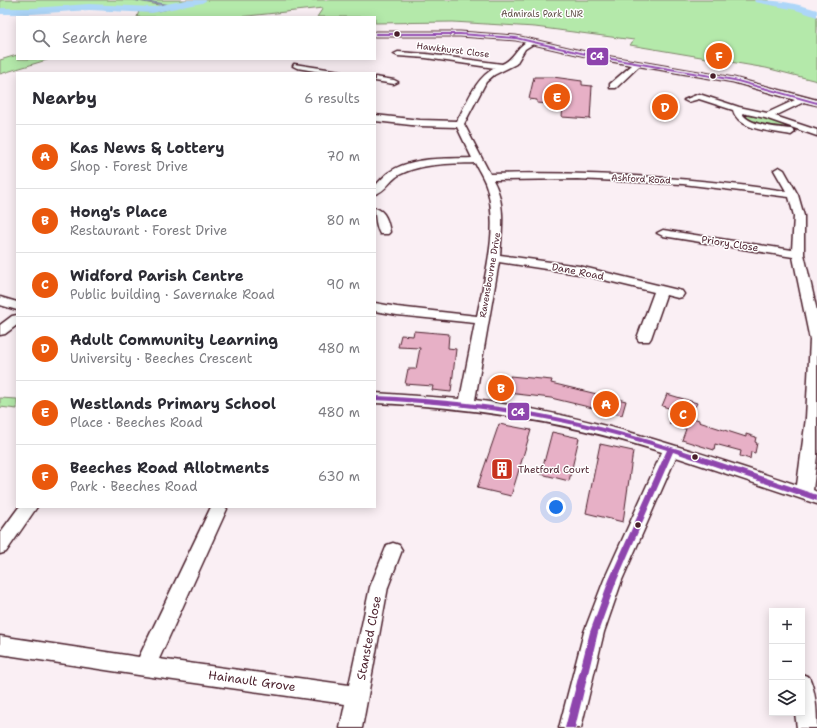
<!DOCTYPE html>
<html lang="en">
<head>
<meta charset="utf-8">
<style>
  body { margin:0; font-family:"Shantell Sans",sans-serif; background:#f2f2f3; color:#2b2b33 }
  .controls { position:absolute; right:12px; bottom:12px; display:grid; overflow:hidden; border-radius:0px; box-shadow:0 2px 10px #0003 }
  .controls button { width:36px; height:36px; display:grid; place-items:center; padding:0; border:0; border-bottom:1px solid #e1e1e2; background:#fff; color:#2b2b33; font:20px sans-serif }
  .you { position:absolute; left:556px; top:507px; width:14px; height:14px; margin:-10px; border:3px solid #fff; border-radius:50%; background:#1a73e8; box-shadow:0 0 0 6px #1a73e833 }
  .badge { display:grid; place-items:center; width:26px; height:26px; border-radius:50%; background:#ea580c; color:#fff; font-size:13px; font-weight:700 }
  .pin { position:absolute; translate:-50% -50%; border:2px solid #fff; box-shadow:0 1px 4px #0006 }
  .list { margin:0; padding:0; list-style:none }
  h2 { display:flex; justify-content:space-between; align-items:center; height:52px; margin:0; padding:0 16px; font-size:17px }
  h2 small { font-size:13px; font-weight:400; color:#7c7c81 }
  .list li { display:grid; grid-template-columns:26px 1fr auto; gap:12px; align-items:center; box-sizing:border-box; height:64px; padding:0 16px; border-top:1px solid #e1e1e2 }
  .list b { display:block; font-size:15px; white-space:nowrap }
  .list p { margin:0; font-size:13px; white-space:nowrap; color:#7c7c81 }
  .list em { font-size:13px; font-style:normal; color:#7c7c81 }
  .icon { flex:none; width:22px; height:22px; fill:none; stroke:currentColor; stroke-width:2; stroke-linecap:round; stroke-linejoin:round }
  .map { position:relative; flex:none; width:817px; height:728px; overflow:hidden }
  .search { position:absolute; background:#fff; box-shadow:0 2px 10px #0003; left:16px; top:16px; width:360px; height:44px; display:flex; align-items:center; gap:10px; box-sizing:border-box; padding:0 14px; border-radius:0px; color:#7c7c81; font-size:15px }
  .panel { position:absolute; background:#fff; box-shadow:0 2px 10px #0003; left:16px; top:72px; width:360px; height:436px; border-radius:0px }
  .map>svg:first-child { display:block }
  .green { fill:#b4e9aa; stroke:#7f846a }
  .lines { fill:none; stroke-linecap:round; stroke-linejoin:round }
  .stream { stroke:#858da6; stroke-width:2 }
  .river { fill:#add6f8; fill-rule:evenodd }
  .building { fill:#e7b0c6; stroke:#4a1f2b }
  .street-casing { stroke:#4a1f2b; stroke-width:3 }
  .street { fill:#fff; fill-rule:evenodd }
  .bus-1-casing { stroke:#fff; stroke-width:3 }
  .bus-1 { fill:#8e44ad; fill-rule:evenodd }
  .bus-dot { fill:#4a1f2b; stroke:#fff; stroke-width:1.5 }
  .labels { text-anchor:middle; stroke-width:3; stroke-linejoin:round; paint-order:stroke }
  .far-park-label { font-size:9px; fill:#64524b; stroke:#fff }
  .far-street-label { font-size:9px; fill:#4a1f2b; stroke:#fff }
  .street-label { font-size:10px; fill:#4a1f2b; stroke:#fff }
  .poi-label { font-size:10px; fill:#4a1f2b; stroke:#fff; text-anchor:start }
  .near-street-label { font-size:12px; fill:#4a1f2b; stroke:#fff }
  .line-badge { stroke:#fff; stroke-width:1.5 }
  .badge-label { font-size:11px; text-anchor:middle; font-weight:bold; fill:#fff }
</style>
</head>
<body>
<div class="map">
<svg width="817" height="728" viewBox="0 0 817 728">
  <rect width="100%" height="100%" fill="#faeff4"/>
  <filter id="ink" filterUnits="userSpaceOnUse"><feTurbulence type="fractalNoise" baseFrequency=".025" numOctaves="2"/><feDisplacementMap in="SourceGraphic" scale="8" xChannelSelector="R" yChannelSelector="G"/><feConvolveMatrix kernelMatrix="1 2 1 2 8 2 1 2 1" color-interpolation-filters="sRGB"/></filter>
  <g filter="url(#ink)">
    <path class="green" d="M0,0H133L169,7C161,9 146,7 140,11C151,13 166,11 176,6L139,0H769V4L796,8L817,16V81L766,68L630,45L634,40L535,27L453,22L375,23V17H317L323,8L238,17H137L139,11L92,8L33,12H0Z
      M17,55V59H50L0,74V60Z
      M741,112L764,116L809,132L806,133L801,131C789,130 778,128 766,127C756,126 747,116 741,114Z
      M0,398L17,399V409L0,407Z"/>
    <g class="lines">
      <path class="stream" d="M136,0L175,6"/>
      <path class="river" d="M186,0H207L202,3L152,13L89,10L32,14H0V8H32L89,4L152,7Z
        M754,0C776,0 796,3 817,10V17L796,10L755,2Z"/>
    </g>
    <path class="building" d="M534,77H553L582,81V85L592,86L590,119L562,117L563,105L537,103V100L529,99Z
      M414,331L449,334L448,348L456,349L451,392L432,390L433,386L405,384L408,369H416L420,348L398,347L401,335L413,336Z
      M510,376L552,380L551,383L626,401L622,415L551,398L508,393V395L492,394L494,380L510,382Z
      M667,394L697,403L690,417L699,420V422L746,437V434L756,437L755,442L757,443L755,453L751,452L750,459L740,456L741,451L715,444L714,450L682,440L686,429L669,424L675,410L662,406Z
      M499,424L531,430L511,496L477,488Z
      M552,432L579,438L569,481L541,474Z
      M600,444L633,451L623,522L586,513Z"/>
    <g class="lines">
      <g class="street-casing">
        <path id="street" d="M375,32H460L516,36L594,54L734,78L817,100V105L804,102L775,116L817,130V136L765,118L742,113C748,126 777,127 791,129L795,132L791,135C774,131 738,131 733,110L699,99L688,102L684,100L699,94L739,107L767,113L795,100L733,82L639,66L616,88H610V84L632,65L594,58L533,44L525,49L516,64L494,75L486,82L464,124L490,174C590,171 687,177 786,191L774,170L779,167L784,170L798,195L804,216V254L817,311V456L813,490L817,492V504L676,457L622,580L604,632L581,728H559L584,632L604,580L662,452C568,422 473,407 375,403V393L460,399L475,323L397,315L375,311V303L397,307L477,316C485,274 499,230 487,188C485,180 479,171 475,163C449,164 422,163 399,175C390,180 385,192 375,194V186C379,182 383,177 388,173C411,156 446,159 472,158L457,127L420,126L375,121V115L420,120L457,121C467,103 475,78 495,68L426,58L398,56L394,54L398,52L426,54L502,64C514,59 515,49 526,42L516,40L460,36H375ZM577,179L683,184L789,197L794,216L792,250L663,230L657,233L663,236L793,257L810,340L806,418L797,485C691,450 586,414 475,400L499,262L579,274L654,292L637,338L639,341H649L651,338L666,295L678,298L682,297L684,294L682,291L579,266L500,255C502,230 506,203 493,180Z
          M294,64L340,71L344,73H326L297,68L293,66Z
          M375,77L394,80L398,82L394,84L375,81Z
          M375,208C386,211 388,222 390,232L388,234H380C376,227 375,216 375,208Z
          M0,297L17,302V310L0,305Z
          M17,315V325L5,334L0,335V325L12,316Z
          M19,507H37L6,552L0,554V533Z
          M211,507H225L227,509L159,659L349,685L370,587L387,545L393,543L399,545L402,550L388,587L362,728H340L345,704L145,676L0,654V636L139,657Z
          M802,674L809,677C816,692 817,711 817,728H797L795,713H802Z"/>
      </g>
      <use href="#street" class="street"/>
      <g class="bus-1-casing">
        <path id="bus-1" d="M375,33H460L516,37L594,55L734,79L817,102V104L734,81L594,57L516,39L460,35H375Z
          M375,396C444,399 512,406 579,422C660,440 738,469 817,495V501L673,452L617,580L598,632L575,728H565L590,632L609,580L667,450C622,436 576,424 529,416C478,407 427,403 375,400Z"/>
      </g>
      <use href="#bus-1" class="bus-1"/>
    </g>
  </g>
  <defs>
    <g id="building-square" transform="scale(1.15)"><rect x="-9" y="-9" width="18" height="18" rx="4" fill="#c8321e" stroke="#fff"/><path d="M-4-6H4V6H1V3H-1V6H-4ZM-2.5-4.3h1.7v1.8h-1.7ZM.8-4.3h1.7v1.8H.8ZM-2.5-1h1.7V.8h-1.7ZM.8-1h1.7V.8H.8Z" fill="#fff"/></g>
  </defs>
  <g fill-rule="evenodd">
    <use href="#building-square" x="502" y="469"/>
  </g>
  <g class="bus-dot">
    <circle cx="397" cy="34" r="3.5"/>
    <circle cx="713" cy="76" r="3.5"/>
    <circle cx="695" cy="457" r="3.5"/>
    <circle cx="638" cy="525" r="3.5"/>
  </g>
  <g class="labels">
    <g class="far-park-label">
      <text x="542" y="17">Admirals Park LNR</text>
    </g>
    <g class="far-street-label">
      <text transform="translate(453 50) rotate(7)" y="3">Hawkhurst Close</text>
      <text transform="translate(641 179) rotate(3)" y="3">Ashford Road</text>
      <text transform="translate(490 275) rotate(-80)" y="3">Ravensbourne Drive</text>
    </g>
    <g class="street-label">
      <text transform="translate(730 243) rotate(9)" y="4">Priory Close</text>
      <text transform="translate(578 271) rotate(11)" y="4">Dane Road</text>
    </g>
    <g class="poi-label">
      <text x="518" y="473">Thetford Court</text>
    </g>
    <g class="near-street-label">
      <text transform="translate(369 638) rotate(-79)" y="4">Stansted Close</text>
      <text transform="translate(252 681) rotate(8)" y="4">Hainault Grove</text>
    </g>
  </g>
  <g class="line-badge">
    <rect x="586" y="47" width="23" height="19" rx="4" fill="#8e44ad"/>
    <rect x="507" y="402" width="23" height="19" rx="4" fill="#8e44ad"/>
  </g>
  <g class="badge-label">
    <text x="597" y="60">C4</text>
    <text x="518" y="416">C4</text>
  </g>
</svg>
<div class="controls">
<button>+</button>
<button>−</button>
<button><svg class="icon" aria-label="layers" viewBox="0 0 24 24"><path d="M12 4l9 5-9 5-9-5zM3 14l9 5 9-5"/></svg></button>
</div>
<div class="you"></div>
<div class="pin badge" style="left:606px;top:404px">A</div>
<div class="pin badge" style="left:501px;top:388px">B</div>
<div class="pin badge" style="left:683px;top:414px">C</div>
<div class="pin badge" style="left:665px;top:107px">D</div>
<div class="pin badge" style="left:557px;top:97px">E</div>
<div class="pin badge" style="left:719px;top:56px">F</div>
<div class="search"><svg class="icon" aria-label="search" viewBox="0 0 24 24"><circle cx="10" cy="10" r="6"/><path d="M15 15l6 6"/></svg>Search here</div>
<section class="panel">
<h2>Nearby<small>6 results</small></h2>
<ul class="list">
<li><span class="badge">A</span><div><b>Kas News &amp; Lottery</b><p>Shop · Forest Drive</p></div><em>70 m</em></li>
<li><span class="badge">B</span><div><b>Hong's Place</b><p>Restaurant · Forest Drive</p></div><em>80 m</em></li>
<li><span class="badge">C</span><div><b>Widford Parish Centre</b><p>Public building · Savernake Road</p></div><em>90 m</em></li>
<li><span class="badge">D</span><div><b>Adult Community Learning</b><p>University · Beeches Crescent</p></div><em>480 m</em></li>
<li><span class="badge">E</span><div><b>Westlands Primary School</b><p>Place · Beeches Road</p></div><em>480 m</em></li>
<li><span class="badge">F</span><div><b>Beeches Road Allotments</b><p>Park · Beeches Road</p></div><em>630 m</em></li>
</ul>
</section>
</div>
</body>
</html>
